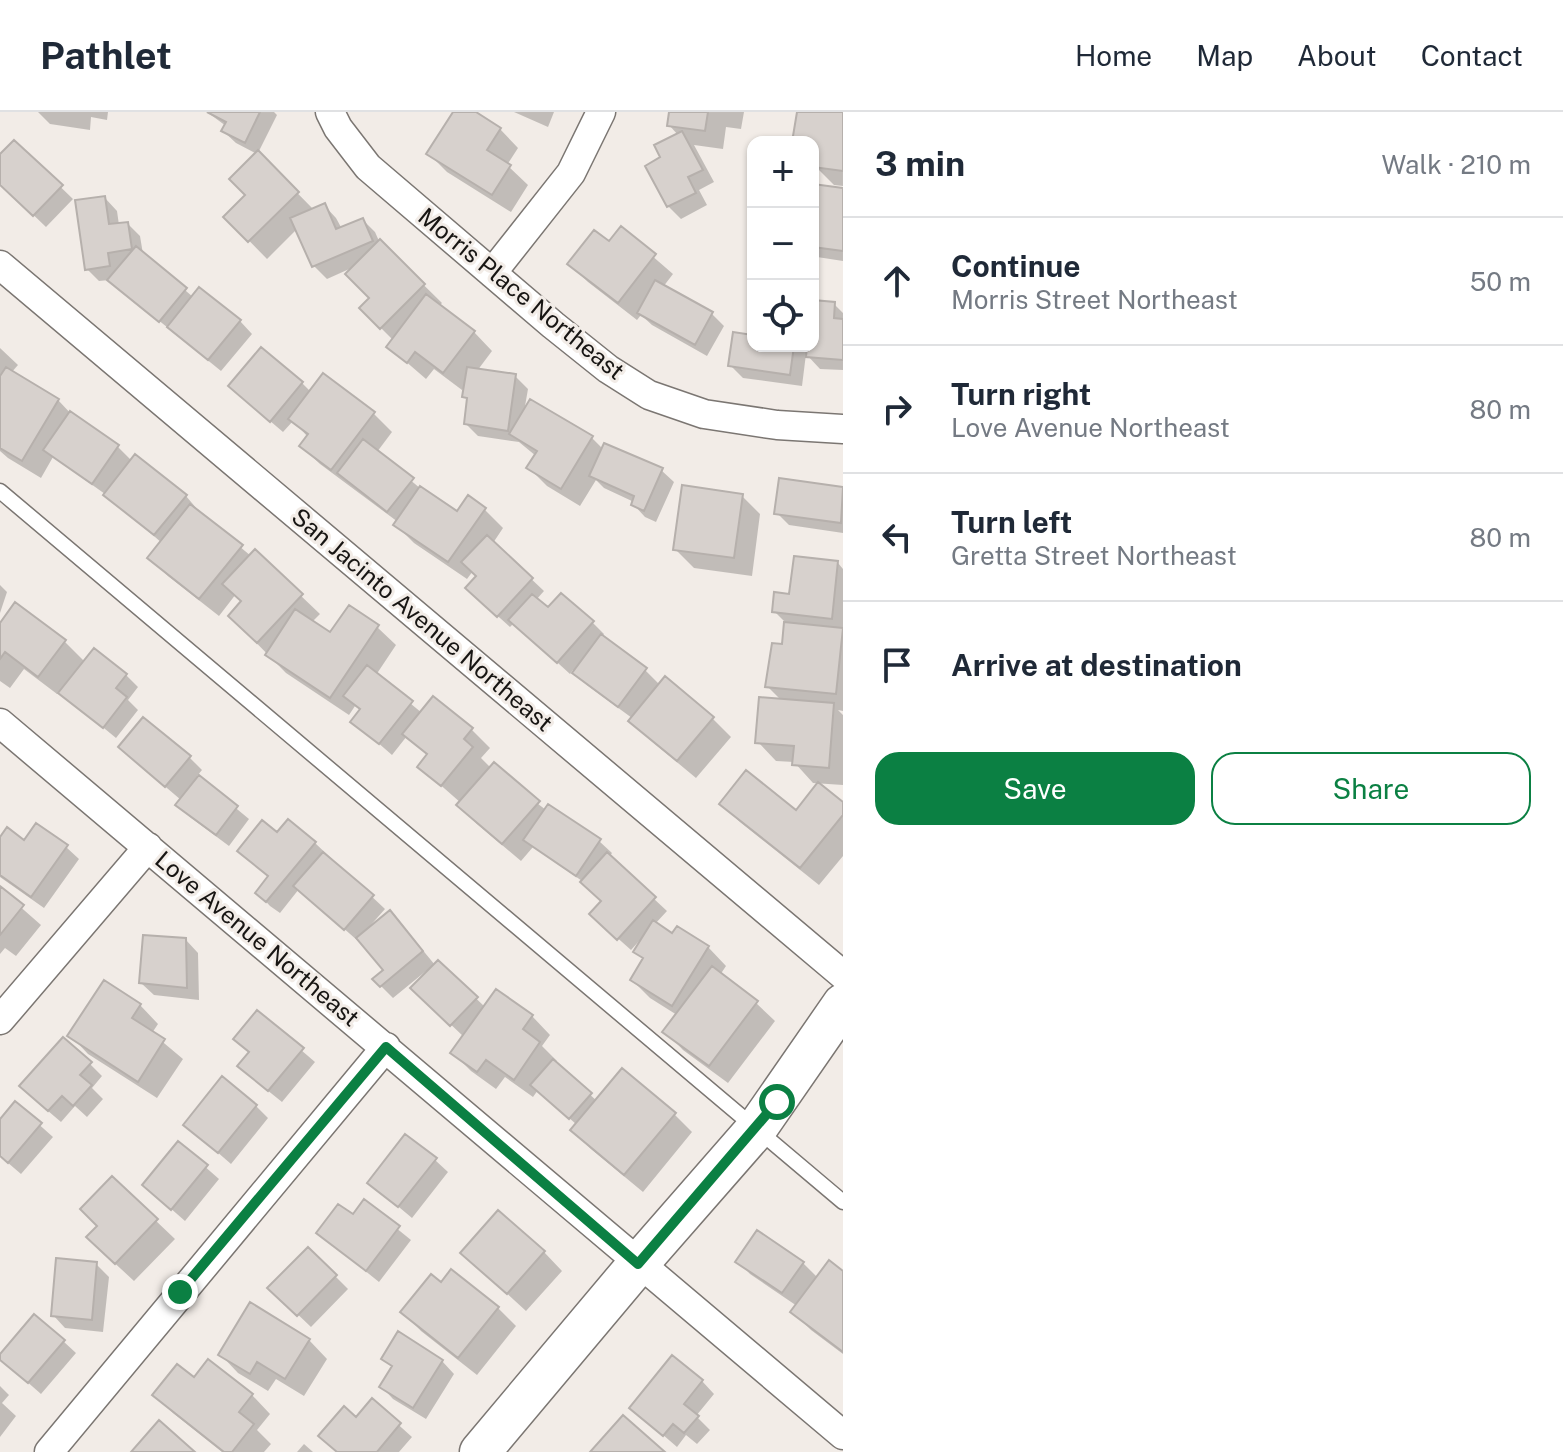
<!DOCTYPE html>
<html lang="en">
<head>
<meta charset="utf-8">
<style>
  body { margin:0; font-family:"Public Sans",sans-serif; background:#f2f2f3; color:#1f2937 }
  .controls { position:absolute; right:24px; top:24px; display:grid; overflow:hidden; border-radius:16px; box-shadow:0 2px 6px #0004 }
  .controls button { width:72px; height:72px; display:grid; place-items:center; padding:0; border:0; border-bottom:2px solid #e0e1e3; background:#fff; color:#1f2937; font:40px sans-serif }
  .stop { position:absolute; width:24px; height:24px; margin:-18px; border:6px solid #0b8043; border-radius:50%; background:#fff }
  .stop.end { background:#0b8043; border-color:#fff; box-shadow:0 2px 8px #0008 }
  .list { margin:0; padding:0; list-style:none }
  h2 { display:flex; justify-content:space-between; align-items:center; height:104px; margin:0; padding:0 32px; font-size:34px }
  h2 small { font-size:26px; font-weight:400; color:#747a83 }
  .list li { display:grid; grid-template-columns:52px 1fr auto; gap:24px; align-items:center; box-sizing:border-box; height:128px; padding:0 32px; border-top:2px solid #e0e1e3 }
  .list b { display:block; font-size:30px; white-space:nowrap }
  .list p { margin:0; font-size:26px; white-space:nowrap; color:#747a83 }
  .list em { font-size:26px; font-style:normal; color:#747a83 }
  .actions { display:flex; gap:16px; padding:24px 32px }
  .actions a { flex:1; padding:18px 0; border:2px solid #0b8043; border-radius:24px; text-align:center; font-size:28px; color:#0b8043 }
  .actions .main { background:#0b8043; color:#fff }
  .icon { flex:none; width:44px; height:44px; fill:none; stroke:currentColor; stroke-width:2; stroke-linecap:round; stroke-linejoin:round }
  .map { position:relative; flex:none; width:843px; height:1340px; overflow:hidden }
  header { display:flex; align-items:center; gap:48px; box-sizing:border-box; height:112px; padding:0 40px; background:#fff; border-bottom:2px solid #e0e1e3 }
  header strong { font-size:38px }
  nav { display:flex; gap:44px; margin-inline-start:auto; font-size:28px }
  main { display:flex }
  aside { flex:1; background:#fff }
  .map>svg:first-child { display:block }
  .shadow { fill:#0003 }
  .building { fill:#d7d1cd; stroke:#b6b0ac; stroke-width:2 }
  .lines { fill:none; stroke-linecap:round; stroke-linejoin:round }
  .lane-casing { stroke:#7b7672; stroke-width:17 }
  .street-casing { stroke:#7b7672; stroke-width:31 }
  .secondary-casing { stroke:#7b7672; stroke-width:43 }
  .lane { stroke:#fff; stroke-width:14 }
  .street { stroke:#fff; stroke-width:28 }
  .secondary { stroke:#fff; stroke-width:40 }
  .route { stroke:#0b8043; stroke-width:10 }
  .labels { text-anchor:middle; stroke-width:6; stroke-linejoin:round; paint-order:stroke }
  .street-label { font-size:24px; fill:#171513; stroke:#f2ece7 }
</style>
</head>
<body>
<header>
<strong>Pathlet</strong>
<nav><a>Home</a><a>Map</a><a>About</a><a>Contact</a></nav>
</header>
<main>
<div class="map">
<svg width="843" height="1340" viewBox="0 0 843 1340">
  <rect width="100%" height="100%" fill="#f2ece7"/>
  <path class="shadow" d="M38,0H108L107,8L91,5L90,18L50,12Z
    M207,0H274L277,3L258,41L314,98L324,93L336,106L342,117L363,108L375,120L379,129L442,191L439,194L474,220L492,239L477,259L515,264L528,277L524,300L592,326L603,337L661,358L674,370L656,410L645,405L633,392L634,390L604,376L596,368L580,394L547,374L529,356L536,344L519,330L478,324L466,312L469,289L465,284L466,273L462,278L434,257L426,267L389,235L393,228L361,196L372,186L356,154L327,167L314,154L297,117L267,147L226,105L248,83L257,42L236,31L223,19L226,14Z
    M455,0H472L500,17L518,36L507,53L528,73L511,100L447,60L429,42Z
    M514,0H554L548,15Z
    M671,0H744L741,17L726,15L723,37L694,33L714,70L699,78L707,93L681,107L668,94L663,46L678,23L669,13Z
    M799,0H843V74L834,73L815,54L813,30H794Z
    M14,30L73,87L46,115L0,71V45Z
    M813,74L843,78V149L817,145L813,141Z
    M105,86L117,99L119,113L128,112L140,124L143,142L193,185L240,209L252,222L221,259L109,168L99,169L87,157Z
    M621,117L673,162L663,175L712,202L724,214L707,244L652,213L641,203L637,208L588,170L570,152L609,132Z
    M813,190L834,192L843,201V258L820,257L806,242L802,274L743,266L730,253L753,225V234H813Z
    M0,236L18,253L11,261L58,288L74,305L118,335L132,349L186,384L203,404L251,444L255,440L320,502L312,510L331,523L377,515L396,533L376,563L422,601L433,587L472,618L490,636L481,646L491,656L546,698L599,729L612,741L609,745L667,799L655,812L673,824L708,835L726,854L720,863L756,891L775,909L728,971L683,938L665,919L677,903L650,886L632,868L644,848L635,840L642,830L640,828L631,838L604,814L603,790L585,771L533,735L521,749L477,712L459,693L461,691L420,655L428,644L407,624L392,643L353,609L362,599L355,594L349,603L286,561L230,504L243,490L236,482L219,504L168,464L150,446L162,431L105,382L53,345L41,366L8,346L0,339Z
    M323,264L374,302L392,320L377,340L421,377L457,401L484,397L503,416L493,431L544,479L536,488L548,498L592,510L604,522L601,526L645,558L660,573L712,606L731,625L696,666L649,627L631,608L632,606L587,573L573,558L570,562L514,511L510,515L480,488L479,465L473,459L467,467L414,431L396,413L398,410L320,352L301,334L308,325L293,309L283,320L243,286L302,271L311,280Z
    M781,368L843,377V421L789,413L777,401Z
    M742,384L760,402L752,464L694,456L675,437Z
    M838,451L843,457V599L838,598L843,603V673L813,671L794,650L776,649L758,630L782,589L767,574L784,534L786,511L774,499Z
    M0,473L7,480L0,501Z
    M0,514L64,529L85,550L126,563L138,575L128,588L138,598L116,626L59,579L57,582L24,557L10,576L0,569Z
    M190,646L202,658L197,664L249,707L229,734L190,705L178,692L181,688L133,647Z
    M722,692L796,701L843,693V744L819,773L740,710Z
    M278,723L315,731L385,797L369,815L402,813L435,853L438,850L485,895L532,904L550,923L542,934L557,949L556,952L597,989L674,1002L692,1020L643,1080L591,1037L573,1018L577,1013L538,978L533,985L505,965L496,977L471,959L453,941L464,925L425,888L428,861L426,859L393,886L381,874L386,859L359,827L358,829L299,777L280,801L270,794L258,781L270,766L240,739Z
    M0,728L66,735L79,747L44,796L0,765Z
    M0,777L41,813L16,844L5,836L0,842Z
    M186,828L198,841L199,888L154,883L141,871Z
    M104,870L140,893L158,912L152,921L183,947L157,986L88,942L70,923Z
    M258,901L315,950L282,990L252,966L250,941L235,927Z
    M90,952L102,964L92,976L103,987L87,1005L75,994L61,1010L34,987Z
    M16,992L53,1025L21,1062L0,1044V1010Z
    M256,994L268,1006L231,1052L185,1012Z
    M178,1031L219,1067L185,1109L144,1073Z
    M435,1048L448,1060L412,1106L369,1070Z
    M112,1067L175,1127L134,1169L107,1144L99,1114Z
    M364,1090L411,1128L379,1170L318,1121L353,1105Z
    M308,1137L348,1177L311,1215L270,1176Z
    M544,1140L562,1159L526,1199L463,1141Z
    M738,1149L803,1151L818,1166L843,1161V1242L811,1218L793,1200L797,1194L750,1162Z
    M96,1152L109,1165L103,1220L65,1216L53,1203Z
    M441,1173L498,1196L516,1214L477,1263L421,1219L403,1200Z
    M309,1228L327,1247L304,1284L276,1267L268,1279L238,1261L220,1242Z
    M63,1229L76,1241L41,1282L0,1246Z
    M383,1247L442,1249L454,1262L426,1307L393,1287L381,1274L393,1256Z
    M194,1268L252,1283L270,1302L257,1318L271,1332L264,1340H222L173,1301L155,1283Z
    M702,1269L714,1282L696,1304L710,1318L697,1332L686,1323L677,1335L632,1296Z
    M0,1274L9,1283L2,1291L16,1304L0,1325Z
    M372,1289L412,1325L399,1340H338L356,1307Z
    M304,1332L313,1340H297Z"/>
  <path class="building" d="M207,0H260L245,31L221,19L226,10Z
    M453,0H476L501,16L487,38L511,53L492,83L426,42Z
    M669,0H708L705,19L667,14Z
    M797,0H843V59L813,55L816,36L813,35V30H792Z
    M682,19L703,58L688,65L696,81L667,95L645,54L660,45L654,33Z
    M14,28L63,73L33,104L0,73V42Z
    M258,38L299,80L248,130L223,105L245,83L229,67Z
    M813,72L843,76V139L813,135Z
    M105,84L109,112L128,110L132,137L108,141L110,154L85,158L75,88Z
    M325,91L336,117L363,106L373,129L312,155L290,106Z
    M621,114L656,142L618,191L567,152L594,118L609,129Z
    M380,127L425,172L380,217L359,196L369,186L345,162Z
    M136,134L187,176L159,210L107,168Z
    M655,168L713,200L695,233L637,201Z
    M199,175L241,208L208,248L167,215Z
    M426,182L475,219L443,261L415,240L407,251L386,235Z
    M813,188L835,190L834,206L843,207V248L806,245L807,234H813Z
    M733,220L753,223V234H794L790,263L728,254Z
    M261,235L303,270L270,310L228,274Z
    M6,255L59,287L22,349L0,336V264Z
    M467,255L516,262L508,319L464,312L467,286L462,285Z
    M323,261L375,300L331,358L299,334L308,322L288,307Z
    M530,287L593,324L561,377L526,356L537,339L509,322Z
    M70,299L119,333L92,372L43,338Z
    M363,327L414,366L387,400L337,361Z
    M604,331L663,356L644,399L631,393L634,384L589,364Z
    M135,342L187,383L154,423L103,383Z
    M779,366L843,375L841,411L774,402Z
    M682,373L743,382L734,446L673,438Z
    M420,374L457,399L468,383L486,396L448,450L393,413Z
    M190,392L243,433L199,487L147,446Z
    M487,423L533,466L497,505L465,476L476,464L461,450Z
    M255,437L303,482L257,531L228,504L241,489L222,472Z
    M794,444L838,449L832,507L772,500L774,480L789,482Z
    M561,481L594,509L557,551L508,508L532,482L548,495Z
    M15,490L66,528L38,565L5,540L0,547V511Z
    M349,493L379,513L330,586L265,543L295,497L330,520Z
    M784,510L843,516L836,582L765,575L772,531L782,532Z
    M601,522L647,556L618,595L572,561Z
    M94,536L127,562L116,576L127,585L103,616L58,581Z
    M367,553L413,589L379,632L350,610L360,597L343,584Z
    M665,564L714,605L677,649L628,609Z
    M433,584L473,616L464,627L473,635L441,674L417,655L427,642L402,622Z
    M759,585L834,591L829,656L792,653L794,634L755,631Z
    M143,605L191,644L165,675L118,635Z
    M494,650L540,689L502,732L456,693Z
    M746,658L796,698L818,670L843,690V703L800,756L719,692Z
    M199,663L238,694L216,723L175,693Z
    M548,692L601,727L576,764L523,728Z
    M288,707L316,730L266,790L255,781L268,764L237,739L262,708L277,720Z
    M36,711L68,733L31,785L0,763V725L7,715L24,728Z
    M323,740L374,783L344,818L293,774Z
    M607,740L656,785L617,828L589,802L601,789L580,770Z
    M0,774L24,793L0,823Z
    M390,798L423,839L380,875L372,867L383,858L356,826Z
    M653,808L672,821L677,814L709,834L672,894L630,868L643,846L633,840Z
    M143,823L186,826L187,876L139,871Z
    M438,848L478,885L450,914L410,876Z
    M712,854L758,889L709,954L662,920Z
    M104,868L141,892L132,906L165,927L138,970L67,924Z
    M496,877L533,903L523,917L540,930L514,968L486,948L477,960L450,941Z
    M257,898L304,936L268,979L237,954L249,940L233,927Z
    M63,925L92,950L80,963L92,973L73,994L62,984L48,999L19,974Z
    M553,947L592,981L569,1007L530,973Z
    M622,956L676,1001L624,1063L570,1018Z
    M222,964L257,993L218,1041L183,1013Z
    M15,989L42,1011L8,1051L0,1044V1007Z
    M405,1022L437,1046L398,1095L367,1071Z
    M178,1029L208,1053L171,1098L142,1073Z
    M112,1064L158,1107L115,1152L86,1125L97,1114L80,1097Z
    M364,1087L400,1114L366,1159L316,1121L338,1092L353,1102Z
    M498,1098L545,1139L507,1182L460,1141Z
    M757,1118L804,1150L782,1181L735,1150Z
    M308,1135L337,1163L297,1204L267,1176Z
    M56,1146L97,1150L92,1208L51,1204Z
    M829,1148L843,1159V1240L790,1200Z
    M451,1157L499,1195L458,1246L400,1200L431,1162L441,1170Z
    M250,1190L310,1227L285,1267L257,1250L250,1262L218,1243Z
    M34,1202L65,1228L28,1271L0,1248V1242Z
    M398,1219L443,1248L413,1296L379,1275L392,1254L381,1247Z
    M672,1243L703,1268L684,1292L699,1304L684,1321L673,1312L663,1324L629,1296Z
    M208,1247L253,1282L239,1300L254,1312L232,1340H224L152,1283L177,1252L194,1265Z
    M372,1286L401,1311L377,1340H337L318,1324L344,1294L356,1305Z
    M623,1303L665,1340H590Z
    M159,1308L195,1340H131Z"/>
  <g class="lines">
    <g class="lane-casing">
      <path id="lane" d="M0,379L843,1090"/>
    </g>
    <g class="street-casing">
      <path id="street" d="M330,0L338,16L368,55L553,213L608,257L649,283L704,302L777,313L843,317
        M0,153L843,863
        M492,161L571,61L601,0
        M0,611L843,1323
        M0,908L148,735
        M49,1340L386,935"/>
    </g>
    <g class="secondary-casing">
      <path id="secondary" d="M480,1340L638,1152L757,1016L843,892"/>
    </g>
    <use href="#lane" class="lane"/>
    <use href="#street" class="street"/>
    <use href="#secondary" class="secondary"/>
  </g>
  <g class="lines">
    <path class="route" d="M180,1180L386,935L638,1152L777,990"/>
  </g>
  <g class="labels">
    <g class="street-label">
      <text transform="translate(521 182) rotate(39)" y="8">Morris Place Northeast</text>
      <text transform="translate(422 508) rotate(40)" y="8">San Jacinto Avenue Northeast</text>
      <text transform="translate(257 827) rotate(40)" y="8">Love Avenue Northeast</text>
    </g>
  </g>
</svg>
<div class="controls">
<button>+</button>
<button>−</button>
<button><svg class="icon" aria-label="locate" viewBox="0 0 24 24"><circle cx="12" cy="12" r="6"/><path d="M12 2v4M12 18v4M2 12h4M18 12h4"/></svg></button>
</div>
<div class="stop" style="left:777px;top:990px"></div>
<div class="stop end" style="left:180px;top:1180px"></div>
</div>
<aside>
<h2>3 min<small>Walk · 210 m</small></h2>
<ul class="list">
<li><svg class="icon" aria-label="ahead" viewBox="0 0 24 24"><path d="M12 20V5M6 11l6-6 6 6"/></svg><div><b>Continue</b><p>Morris Street Northeast</p></div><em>50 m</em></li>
<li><svg class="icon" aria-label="right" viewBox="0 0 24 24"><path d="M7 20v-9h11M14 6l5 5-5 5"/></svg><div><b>Turn right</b><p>Love Avenue Northeast</p></div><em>80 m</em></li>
<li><svg class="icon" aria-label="left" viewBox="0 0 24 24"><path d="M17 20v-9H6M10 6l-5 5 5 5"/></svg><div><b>Turn left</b><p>Gretta Street Northeast</p></div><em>80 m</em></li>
<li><svg class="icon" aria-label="arrive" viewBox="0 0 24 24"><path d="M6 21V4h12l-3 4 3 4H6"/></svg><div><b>Arrive at destination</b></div></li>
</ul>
<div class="actions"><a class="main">Save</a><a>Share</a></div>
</aside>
</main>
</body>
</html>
